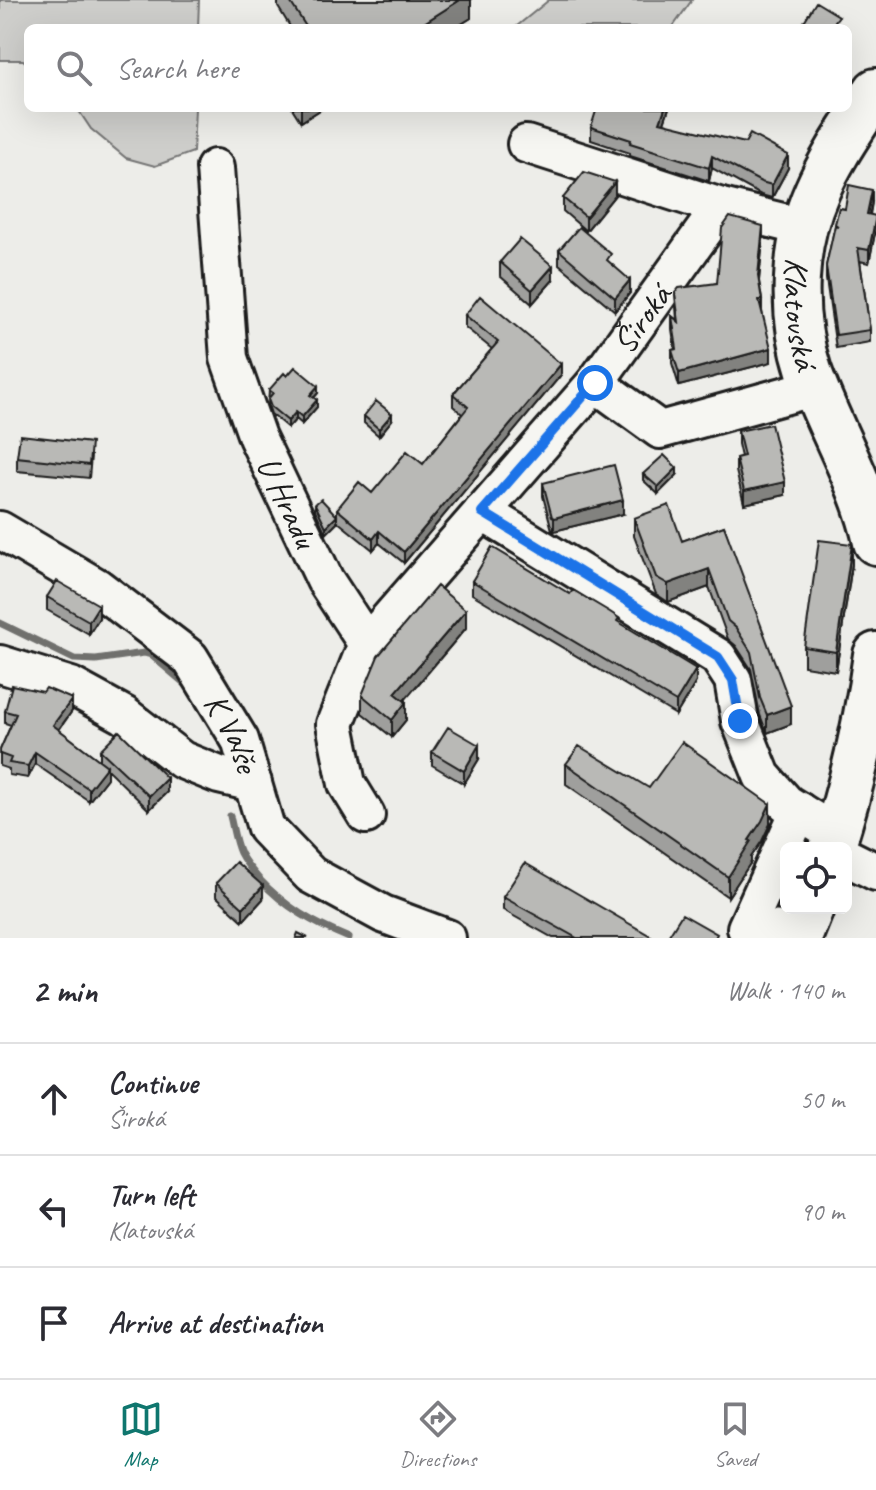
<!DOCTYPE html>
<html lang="en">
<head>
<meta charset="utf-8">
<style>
  body { margin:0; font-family:Caveat,sans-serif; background:#f7f7f7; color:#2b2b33 }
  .controls { position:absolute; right:24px; bottom:24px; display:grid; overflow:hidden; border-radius:12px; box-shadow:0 8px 32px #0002 }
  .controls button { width:72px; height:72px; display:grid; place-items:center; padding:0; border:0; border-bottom:2px solid #e1e1e2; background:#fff; color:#2b2b33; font:40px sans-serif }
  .stop { position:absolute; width:24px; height:24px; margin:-18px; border:6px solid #1a73e8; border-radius:50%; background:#fff }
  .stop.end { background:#1a73e8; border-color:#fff; box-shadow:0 2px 8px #0008 }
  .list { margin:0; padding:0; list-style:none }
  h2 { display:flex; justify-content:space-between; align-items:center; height:104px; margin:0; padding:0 32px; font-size:34px }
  h2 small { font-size:26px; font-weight:400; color:#7c7c81 }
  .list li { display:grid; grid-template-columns:52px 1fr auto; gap:24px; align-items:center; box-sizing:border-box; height:112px; padding:0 32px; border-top:2px solid #e1e1e2 }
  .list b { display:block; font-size:30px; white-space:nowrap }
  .list p { margin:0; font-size:26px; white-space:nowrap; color:#7c7c81 }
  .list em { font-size:26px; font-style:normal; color:#7c7c81 }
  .icon { flex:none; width:44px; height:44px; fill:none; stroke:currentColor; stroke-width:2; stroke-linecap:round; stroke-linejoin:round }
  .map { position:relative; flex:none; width:876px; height:938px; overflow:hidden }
  .search { position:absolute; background:#fff; box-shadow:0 8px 32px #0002; left:24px; right:24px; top:24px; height:88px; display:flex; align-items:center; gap:20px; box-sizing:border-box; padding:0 28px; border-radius:12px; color:#7c7c81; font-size:30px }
  .sheet { height:440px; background:#fff }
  nav { display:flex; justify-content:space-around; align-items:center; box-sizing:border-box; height:112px; border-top:2px solid #e1e1e2; background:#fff; font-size:22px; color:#7c7c81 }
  nav a { display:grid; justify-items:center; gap:4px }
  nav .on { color:#0f766e }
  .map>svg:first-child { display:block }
  .green { fill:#cececb; stroke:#757574; stroke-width:2 }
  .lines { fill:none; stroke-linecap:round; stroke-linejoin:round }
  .stream { stroke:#6f6f6d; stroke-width:7 }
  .minor-casing { stroke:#1c1c1c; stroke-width:42 }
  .major-casing { stroke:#1c1c1c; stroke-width:50 }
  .minor { stroke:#f6f6f2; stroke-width:36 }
  .major { stroke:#f6f6f2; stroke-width:44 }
  .wall { fill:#9f9f9d; stroke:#1c1c1c; stroke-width:2 }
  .shaded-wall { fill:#82827f; stroke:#1c1c1c; stroke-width:2 }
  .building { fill:#b9b9b6; stroke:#1c1c1c; stroke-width:2 }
  .route { stroke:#1a73e8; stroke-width:10 }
  .labels { text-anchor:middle; stroke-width:7; stroke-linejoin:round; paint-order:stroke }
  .street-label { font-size:34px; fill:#1c1c1c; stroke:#f6f6f2 }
</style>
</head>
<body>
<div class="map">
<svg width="876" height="938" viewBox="0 0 876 938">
  <rect width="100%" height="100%" fill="#edede9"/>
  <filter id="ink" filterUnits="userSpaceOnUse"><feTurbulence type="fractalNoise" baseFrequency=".0125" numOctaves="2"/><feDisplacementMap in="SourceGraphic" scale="16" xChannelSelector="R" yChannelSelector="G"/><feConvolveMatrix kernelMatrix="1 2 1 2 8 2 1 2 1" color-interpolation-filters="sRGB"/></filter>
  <g filter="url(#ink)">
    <path class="green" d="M0,0H199L198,28H28V64L23,60H0Z
      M549,0H692L672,28H518L517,26Z
      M77,108H195L193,152L155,166L126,158L91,129Z"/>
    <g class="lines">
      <path class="stream" d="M0,623L74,659L96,660L144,653L151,655L190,688
        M230,816C233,828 235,842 240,853C245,863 252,871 259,879C286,908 313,923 349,938"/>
      <g class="minor-casing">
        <g id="minor">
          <path d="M526,144L721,207L803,227"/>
          <path id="s1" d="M215,168L229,358L257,437L325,580L367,644L335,724L347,784L366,815"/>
          <path d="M595,383L660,430L816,387"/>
          <path d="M482,512L718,657L733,680L740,721L762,776L786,803L836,834"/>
          <path id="s2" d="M0,530L97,587L190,658L240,740L266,828L311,875L383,914L447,938"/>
          <path id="s3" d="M367,644L595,383L721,207"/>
          <path d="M0,664L71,686L124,715L182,760L219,775L253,783"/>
          <path d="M799,811L746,928L802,931"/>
          <path d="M846,857L876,872"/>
        </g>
      </g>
      <g class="major-casing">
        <g id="major">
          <path id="s4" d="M876,91C856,123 832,156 817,191C793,245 790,314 809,371C829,428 863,482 876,542"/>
          <path d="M832,848C852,785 867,721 876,655"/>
          <path d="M799,938L811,908"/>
        </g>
      </g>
      <use href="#minor" class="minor"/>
      <use href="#major" class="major"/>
    </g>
    <path class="wall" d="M278,0H471V18L455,28H291L278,7Z
      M292,108H323L301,122Z
      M641,108H669L664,123L788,168L772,198L761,195L712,168L709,181L630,156V153L591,140V127Z
      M615,195L586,231L563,211V198Z
      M872,202L870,215L876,228L869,263L860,261L870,330V342L836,348L826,279V266L839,208L845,209Z
      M763,239L759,281L762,300V311L771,362L679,386L672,363V350L675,349L672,329V316L677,320L675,293L717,283Z
      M559,250L611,264L630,293L615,311L559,264Z
      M500,262L553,280L532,304L500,276Z
      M465,315L561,375L404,563L379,543L373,550L337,521V523L326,534L315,510V504L337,516V509L372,493L423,464L462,414L453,406V394L492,349L465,327Z
      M287,376L318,393L314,398L317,407L302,424L296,419L288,428L271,414L268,405L269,390Z
      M364,416L392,420L379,436L364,423Z
      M738,431L785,495L744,504L736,471V458L741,457L738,444Z
      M91,456L89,478L17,471V457Z
      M643,474L677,475L658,494L643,480Z
      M543,483L623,514L554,531L552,530L543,496Z
      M634,518L682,541L724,526L791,724L767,733L760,715L751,669L736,646L728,639L709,587L668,602L656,594L634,536Z
      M852,564L836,671L804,666V647Z
      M472,581L619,623L696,682L676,715L472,594Z
      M47,597L99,618L89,634L47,610Z
      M466,628L404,701L406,720L392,737L362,713V695Z
      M5,711H72L59,730L100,761V750L167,792L149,810L107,769V778L89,801L35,764L28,778L9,775V769L0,766V750L11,725L5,723Z
      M432,752L479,759L464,784L432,765Z
      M566,764L649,788L770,824L762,841L751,857V862L728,897L566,784Z
      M216,883L263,899L243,921L216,896Z
      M503,897L654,938H553L503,910Z"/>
    <path class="shaded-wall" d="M460,0H471V18L455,28H416Z
      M301,108H323L301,122Z
      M665,108H669L660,134V122Z
      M788,155V168L772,198V185Z
      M712,156V168L709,181V168Z
      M615,182V195L586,231V217Z
      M872,190V202L867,226V214Z
      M876,216V228L869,263V250Z
      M763,226V239L758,289V276Z
      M553,266V280L532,304V290Z
      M630,280V293L615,311V298Z
      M771,348V362L679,386V373Z
      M561,364V375L404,563V552Z
      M318,386V393L310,402V395Z
      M317,400V407L302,424V417Z
      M296,412V419L288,428V421Z
      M392,414V420L379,436V429Z
      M677,468V475L658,494V487Z
      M785,482V495L744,504V491Z
      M623,500V514L554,531V518Z
      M337,516V523L326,534V527Z
      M379,531V543L373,550V539Z
      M852,544V564L836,671V652Z
      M709,569V587L668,602V584Z
      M99,605V618L89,634V621Z
      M466,610V628L395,711V693Z
      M696,669V682L676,715V702Z
      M72,699V711L53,737V725Z
      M406,702V720L392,737V720Z
      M791,706V724L767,733V715Z
      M479,745V759L464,784V771Z
      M35,752V764L28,778V766Z
      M107,766V778L89,801V789Z
      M167,778V792L149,810V796Z
      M770,804V824L762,841L751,857V862L728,897V877Z
      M263,886V899L243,921V908Z"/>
    <path class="building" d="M289,0H460L416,28H307Z
      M816,2L839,16L835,21L846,28H800Z
      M597,108H665L660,122L745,143L750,134L788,155L772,185L761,182L712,156L709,168L630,143L631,140L591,127Z
      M584,172L615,182L586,217L563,198Z
      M849,185L872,190L867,214L876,216L869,250L858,248L870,330L836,335L826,266L835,225L838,226L835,224L839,208L845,209Z
      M730,217L763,226L758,276L762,300H759L771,348L679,373L672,350L677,349L672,316L679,322L675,293L679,288L717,283L722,228Z
      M579,227L611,254L607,260L630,280L615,298L559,250Z
      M520,239L553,266L532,290L500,262Z
      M480,296L561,364L404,552L379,531L373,539L337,509L359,482L372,493L407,451L423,464L468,407L453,394L498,342L465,315Z
      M295,367L318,386L310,395L317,400L302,417L296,412L288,421L271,407L268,399L273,393L269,390L284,373L287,376Z
      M376,401L392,414L379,429L364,416Z
      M771,424L785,482L744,491L736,458L744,456L738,431Z
      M20,435L91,443L89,465L17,457Z
      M664,455L677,468L658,487L643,474Z
      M614,465L623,500L554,518L552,517L543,483Z
      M321,499L337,516L326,527L315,504Z
      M669,505L682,541L724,526L791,706L767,715L760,698L751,652L736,628L728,621L709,569L668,584L656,577L634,518Z
      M819,540L852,544L836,652L804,647Z
      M492,547L570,594L573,590L610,612L619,618L617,621L696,669L676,702L472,581Z
      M57,581L99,605L89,621L47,597Z
      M437,586L466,610L395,693L406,702L392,720L362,695L378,656Z
      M12,685L43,692L46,688L72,699L53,725L107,766L89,789L35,752L28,766L9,763L11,758L0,754V750L16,714L5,711Z
      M448,727L479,745L464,771L432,752Z
      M119,731L167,778L149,796L100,750Z
      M682,742L770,804L762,821L749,840L751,841L728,877L566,764L579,746L649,788Z
      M236,862L263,886L243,908L216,883Z
      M525,863L654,938H577L503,897Z
      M682,914L717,934L715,938H673L669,935Z
      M298,933L308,938H296Z"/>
  </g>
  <g class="lines" filter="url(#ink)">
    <path class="route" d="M595,383L482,512L718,657L733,680L740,721"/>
  </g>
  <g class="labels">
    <g class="street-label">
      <text dy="12" stroke="none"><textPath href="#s4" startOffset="242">Klatovská</textPath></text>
      <text dy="12" stroke="none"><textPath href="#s3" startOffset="426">Široká</textPath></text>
      <text dy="12" stroke="none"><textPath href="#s1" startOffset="346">U Hradu</textPath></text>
      <text dy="12" stroke="none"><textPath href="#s2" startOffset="316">K Valše</textPath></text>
    </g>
  </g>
</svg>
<div class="controls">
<button><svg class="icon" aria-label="locate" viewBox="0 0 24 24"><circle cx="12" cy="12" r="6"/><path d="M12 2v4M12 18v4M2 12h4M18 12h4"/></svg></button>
</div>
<div class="stop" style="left:595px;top:383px"></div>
<div class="stop end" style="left:740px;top:721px"></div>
<div class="search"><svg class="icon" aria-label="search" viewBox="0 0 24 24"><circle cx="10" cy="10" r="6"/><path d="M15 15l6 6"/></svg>Search here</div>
</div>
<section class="sheet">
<h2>2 min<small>Walk · 140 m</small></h2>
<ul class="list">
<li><svg class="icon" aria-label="ahead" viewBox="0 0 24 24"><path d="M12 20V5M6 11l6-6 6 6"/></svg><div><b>Continue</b><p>Široká</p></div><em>50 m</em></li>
<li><svg class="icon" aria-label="left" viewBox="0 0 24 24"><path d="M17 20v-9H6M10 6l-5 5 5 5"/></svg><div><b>Turn left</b><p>Klatovská</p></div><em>90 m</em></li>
<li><svg class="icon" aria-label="arrive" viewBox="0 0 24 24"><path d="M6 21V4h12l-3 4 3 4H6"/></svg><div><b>Arrive at destination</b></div></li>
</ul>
</section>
<nav>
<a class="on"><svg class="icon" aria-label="map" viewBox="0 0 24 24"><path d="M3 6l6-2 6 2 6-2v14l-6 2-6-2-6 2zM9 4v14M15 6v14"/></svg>Map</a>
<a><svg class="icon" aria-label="directions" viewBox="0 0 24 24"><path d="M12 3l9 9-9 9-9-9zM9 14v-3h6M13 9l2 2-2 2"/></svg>Directions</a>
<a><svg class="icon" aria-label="saved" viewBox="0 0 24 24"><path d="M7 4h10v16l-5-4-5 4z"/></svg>Saved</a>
</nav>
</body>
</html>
